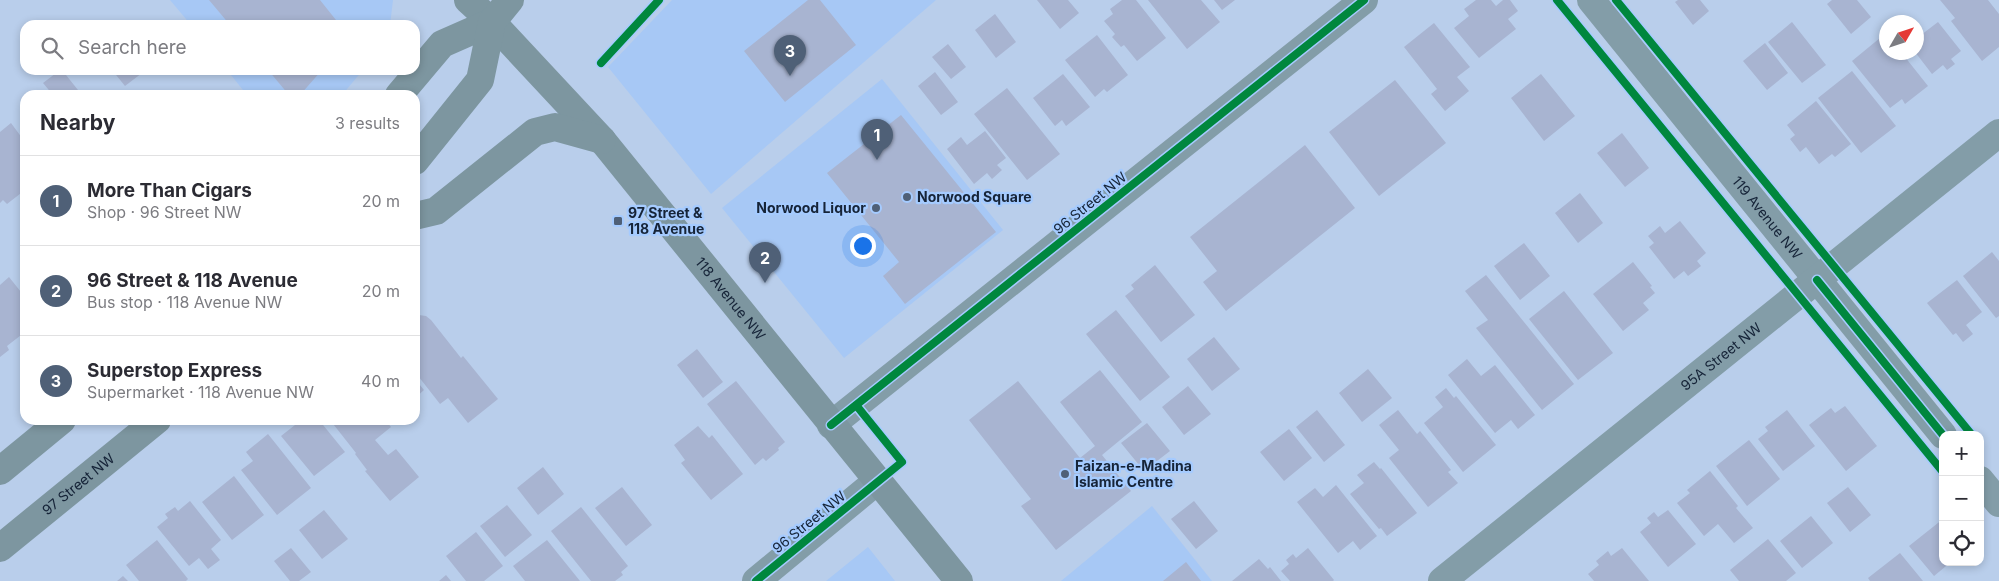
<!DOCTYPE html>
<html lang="en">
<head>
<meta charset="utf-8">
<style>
  body { margin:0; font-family:Inter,sans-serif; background:#f7f7f7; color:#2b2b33 }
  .controls { position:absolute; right:15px; bottom:15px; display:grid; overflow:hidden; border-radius:10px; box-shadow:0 2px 8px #0003 }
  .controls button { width:45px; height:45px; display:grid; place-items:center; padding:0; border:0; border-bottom:1px solid #e1e1e2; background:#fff; color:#2b2b33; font:25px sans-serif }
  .compass { position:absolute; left:1879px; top:15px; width:45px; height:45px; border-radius:50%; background:#fff; box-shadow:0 2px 8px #0003; rotate:51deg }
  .you { position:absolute; left:862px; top:245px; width:18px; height:18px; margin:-12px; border:4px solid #fff; border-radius:50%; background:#1a73e8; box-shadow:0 0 0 8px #1a73e833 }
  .badge { display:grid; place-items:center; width:32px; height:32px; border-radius:50%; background:#4f6077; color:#fff; font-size:16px; font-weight:700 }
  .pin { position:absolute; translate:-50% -41px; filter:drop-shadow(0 1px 2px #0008) }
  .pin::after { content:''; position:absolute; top:26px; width:18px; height:15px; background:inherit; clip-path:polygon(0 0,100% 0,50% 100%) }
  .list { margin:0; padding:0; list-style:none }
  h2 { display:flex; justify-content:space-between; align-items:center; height:65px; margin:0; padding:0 20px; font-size:21px }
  h2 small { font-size:16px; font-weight:400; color:#7c7c81 }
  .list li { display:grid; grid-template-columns:32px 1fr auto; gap:15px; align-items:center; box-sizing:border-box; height:90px; padding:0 20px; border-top:1px solid #e1e1e2 }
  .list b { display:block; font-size:19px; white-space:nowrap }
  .list p { margin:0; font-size:16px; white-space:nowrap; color:#7c7c81 }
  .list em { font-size:16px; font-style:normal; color:#7c7c81 }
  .icon { flex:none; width:28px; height:28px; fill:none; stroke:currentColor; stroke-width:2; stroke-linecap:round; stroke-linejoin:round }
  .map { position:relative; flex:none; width:1999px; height:581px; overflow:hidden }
  .search { position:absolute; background:#fff; box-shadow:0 2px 8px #0003; left:20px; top:20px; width:400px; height:55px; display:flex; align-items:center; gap:12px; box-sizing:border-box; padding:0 18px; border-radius:15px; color:#7c7c81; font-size:19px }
  .panel { position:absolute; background:#fff; box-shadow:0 2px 8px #0003; left:20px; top:90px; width:400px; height:335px; border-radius:15px }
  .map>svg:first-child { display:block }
  .built { fill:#a7c8f5 }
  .building { fill:#a8b4d1 }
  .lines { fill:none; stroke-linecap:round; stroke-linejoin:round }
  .street { stroke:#839da8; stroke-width:28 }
  .secondary { stroke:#7d96a0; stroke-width:28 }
  .cycleway-casing { stroke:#a5cbff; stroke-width:11 }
  .cycleway { stroke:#00873e; stroke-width:8 }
  .poi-dot { fill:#4f6077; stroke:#a5cbff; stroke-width:2 }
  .labels { text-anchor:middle; stroke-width:4.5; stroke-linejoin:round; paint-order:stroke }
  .poi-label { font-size:14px; font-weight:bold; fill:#162438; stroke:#a5cbff; text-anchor:start }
  .street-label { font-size:14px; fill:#162438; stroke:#a5cbff }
</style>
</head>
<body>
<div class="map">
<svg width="1999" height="581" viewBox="0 0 1999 581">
  <rect width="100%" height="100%" fill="#b9ceeb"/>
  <path class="built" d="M170,0H393L390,25H191Z
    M672,0H936L711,194L608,67Z
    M227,70H363L342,95H247Z
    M882,79L1003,230L844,358L722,208Z
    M1152,506L1212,581H1061Z
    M868,547L895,581H826Z"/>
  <path class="building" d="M209,0H320L340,25H230Z
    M808,0H820L856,45L785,102L744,51Z
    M1037,0H1068L1079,13L1060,29Z
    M1122,0H1136L1166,38L1137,61L1124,45L1121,47L1112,37L1115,34L1104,21L1113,14L1110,9Z
    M1148,0H1201L1220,22L1187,49Z
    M1214,0H1235L1222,10Z
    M1476,0H1491L1496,6L1503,0H1510L1518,11L1508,19L1516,29L1479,58L1454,28L1469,16L1464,9Z
    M1678,0H1700L1709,11L1693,25L1675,2Z
    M1832,0H1857L1871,17L1851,34L1827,4Z
    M1940,0H1988L1999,14V47L1982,61L1951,21L1955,18Z
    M995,14L1016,42L996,58L975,30Z
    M1792,22L1826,65L1802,83L1768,42Z
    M1938,22L1961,51L1951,59L1955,64L1947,70L1943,65L1932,74L1915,52H1916V30L1921,35Z
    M1434,23L1470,67L1457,77L1469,91L1445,111L1431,94L1437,89L1404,47Z
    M1886,33V52H1901L1928,86L1905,104L1902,99L1890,108L1852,61Z
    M1097,35L1128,75L1107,92L1104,89L1095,97L1065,60Z
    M1765,43L1788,73L1767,90L1743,61Z
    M948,44L966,67L951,79L932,57Z
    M60,70H62L82,95H53L43,83Z
    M112,70H146L125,86Z
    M268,70H322L300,95H289Z
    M1852,71L1896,126L1861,153L1818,98Z
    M935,72L958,102L941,115L918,86Z
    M1063,74L1090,107L1066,126L1062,120L1055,126L1033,98Z
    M1541,74L1575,116L1544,141L1511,98Z
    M1395,80L1446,143L1379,196L1329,132Z
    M1007,88L1060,154L1027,180L974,114Z
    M1816,101L1851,144L1835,157L1832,154L1819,164L1806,147L1800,152L1790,139L1795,135L1787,125Z
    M901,115L996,232L905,304L883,276L899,262L827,173Z
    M11,123L25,142V190L7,204L3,200L0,203V132Z
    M985,131L1006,158L997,165L1002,170L992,179L987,173L974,184L947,149L961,137L967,145Z
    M1622,133L1649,168L1625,187L1597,153Z
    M1305,145L1355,208L1226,311L1203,282L1217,271L1190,237Z
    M1580,193L1603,223L1578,243L1555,213Z
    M1680,221L1706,253L1697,261L1701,266L1688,276L1684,271L1674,279L1649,247L1654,243L1648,236L1660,226L1665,233Z
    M1524,243L1550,276L1520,300L1494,266Z
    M1992,252L1999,261V316L1996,318L1963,276Z
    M1633,262L1652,286L1650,287L1655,293L1643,303L1649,310L1623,331L1593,294Z
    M1155,265L1195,315L1161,342L1125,296L1134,289L1131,285Z
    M1486,275L1574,384L1542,410L1476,328L1488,320L1465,291Z
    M9,277L25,297V332L7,346L9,350L0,357V285Z
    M1957,280L1982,312L1966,325L1973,334L1963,342L1956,333L1953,335L1927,303Z
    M1564,291L1613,353L1578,380L1529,319Z
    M1116,310L1170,377L1140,401L1086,334Z
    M419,315L426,316L431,320L461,358L463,356L498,399L468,423L448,398L440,404L415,372V317Z
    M1214,337L1240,369L1212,391L1187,359Z
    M697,349L723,382L703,398L677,365Z
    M1467,359L1481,376L1495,365L1535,415L1518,429L1511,420L1495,433L1448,375Z
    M1368,369L1392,398L1362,422L1339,393Z
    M1100,370L1142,422L1102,455L1131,491L1056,550L1021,506L1031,499L969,420L1018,381L1080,458L1095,446L1060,402Z
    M415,379L424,390L415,398Z
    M736,381L785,442L778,448L779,450L766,461L763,458L755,465L707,404Z
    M1188,386L1211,414L1184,435L1162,407Z
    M1446,388L1454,398L1456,396L1496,445L1463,472L1424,423L1443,407L1435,397Z
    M1845,406L1877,446L1846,471L1809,425L1831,408L1835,413Z
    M1317,410L1345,445L1324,462L1296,427Z
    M1398,410L1417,434L1420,431L1451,470L1448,472L1458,483L1428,507L1389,458L1399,450L1379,425Z
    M1787,410L1815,446L1783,471L1758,439L1768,431L1765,427Z
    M291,420H319L345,452L314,476L281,436L295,425Z
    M330,420H385L391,427L375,440L388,455L396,449L419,477L390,501L365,471L367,470L355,454L356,453Z
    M1147,423L1170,451L1144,471L1121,443Z
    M698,426L709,438L712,435L743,474L711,500L681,463L685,460L674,445Z
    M1289,429L1312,458L1284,481L1260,452Z
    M268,434L311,488L277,515L241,470L253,461L246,452Z
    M1749,440L1780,479L1747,506L1716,466Z
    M1374,462L1380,469L1381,468L1417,513L1387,536L1381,528L1379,529L1350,494L1364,483L1357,475Z
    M543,467L564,494L538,515L517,488Z
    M1710,471L1738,506L1736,508L1753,528L1734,543L1718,524L1704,536L1677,503L1690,493L1687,490Z
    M234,476L264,515L232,540L202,502Z
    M1336,485L1377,536L1360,550L1353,541L1338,553L1297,502L1315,488L1323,497Z
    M622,487L652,525L626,546L595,508Z
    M1848,487L1871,515L1850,532L1827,503Z
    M190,501L221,540L211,549L220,560L208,569L199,558L189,566L157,527L168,518L165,514L175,507L178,511Z
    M1194,501L1218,531L1196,549L1171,519Z
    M507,505L532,535L505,557L480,526Z
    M581,507L628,566L621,572L623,575L615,581H591L551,531Z
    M324,510L348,539L322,559L299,530Z
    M1668,510L1696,544L1668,567L1640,532L1651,523L1647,518L1654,512L1658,517Z
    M1811,516L1833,543L1802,568L1780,541Z
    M1943,519V562H1951L1934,576L1909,546Z
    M476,532L503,566L484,581H466L446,556Z
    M1768,539L1796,573L1786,581H1739L1730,570Z
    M157,540L188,579L186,581H139L126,565Z
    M547,540L580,581H525L513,566Z
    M291,548L311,572L299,581H290L274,561Z
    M1308,548L1334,580L1333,581H1290L1281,571L1289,564L1286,560L1293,554L1296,558Z
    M1622,548L1649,581H1594L1588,574L1599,565L1596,561L1608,551L1611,556Z
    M1900,553L1923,581H1870L1868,578Z
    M1259,559L1268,569L1270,567L1281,581H1232Z
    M1186,562L1201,581H1163Z
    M446,575L451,581H439Z
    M123,576L128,581H117Z"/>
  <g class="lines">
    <g class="street">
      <path id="s1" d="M1591,0L1943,435"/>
      <path d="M831,425L1364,0"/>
      <path d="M1980,480L1999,503"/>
      <path d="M756,581L877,481"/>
      <path id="s2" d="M1442,581L1999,133"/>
    </g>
    <g class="secondary">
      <path id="s3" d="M468,0L492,22L602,140L959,581"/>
      <path d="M399,95L442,44L492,22"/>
      <path d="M415,161L480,80L492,22L510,0"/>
      <path d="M415,216L436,211L535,132L555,127L602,140"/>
      <path d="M0,471L62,420"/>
      <path id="s4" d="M0,548L157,420"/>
    </g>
    <g class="cycleway-casing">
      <path id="cycleway" d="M1557,0L1943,472
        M1616,0L1972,435
        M601,63L659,0
        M1817,280L1943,435
        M831,425L1364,0
        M756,581L902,462L856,405"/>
    </g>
    <use href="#cycleway" class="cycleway"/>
  </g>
  <g class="poi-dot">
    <circle cx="907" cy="197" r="5"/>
    <circle cx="876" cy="208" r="5"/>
    <rect x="613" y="216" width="10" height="10" rx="2.5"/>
    <circle cx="1065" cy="474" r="5"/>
  </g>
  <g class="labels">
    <g class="poi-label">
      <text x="917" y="202">Norwood Square</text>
      <text x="866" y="213" text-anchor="end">Norwood Liquor</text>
      <text x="628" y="218">97 Street &amp;<tspan x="628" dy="16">118 Avenue</tspan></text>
      <text x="1075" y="471">Faizan-e-Madina<tspan x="1075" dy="16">Islamic Centre</tspan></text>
    </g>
    <g class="street-label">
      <text transform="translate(1090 203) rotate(-39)" y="5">96 Street NW</text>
      <text dy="5" stroke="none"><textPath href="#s1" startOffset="280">119 Avenue NW</textPath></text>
      <text dy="5" stroke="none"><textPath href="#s3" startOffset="398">118 Avenue NW</textPath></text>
      <text dy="5" stroke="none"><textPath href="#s2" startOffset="358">95A Street NW</textPath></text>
      <text dy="5" stroke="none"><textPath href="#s4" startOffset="101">97 Street NW</textPath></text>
      <text transform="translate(809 522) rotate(-39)" y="5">96 Street NW</text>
    </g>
  </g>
</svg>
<div class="controls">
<button>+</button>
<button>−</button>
<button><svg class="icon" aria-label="locate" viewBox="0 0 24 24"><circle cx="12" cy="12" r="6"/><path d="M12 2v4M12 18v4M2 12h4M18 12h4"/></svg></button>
</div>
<svg class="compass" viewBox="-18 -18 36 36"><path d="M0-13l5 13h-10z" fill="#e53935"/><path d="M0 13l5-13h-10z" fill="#7c7c81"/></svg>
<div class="you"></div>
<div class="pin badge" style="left:877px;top:160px">1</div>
<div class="pin badge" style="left:765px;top:283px">2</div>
<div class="pin badge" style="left:790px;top:76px">3</div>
<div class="search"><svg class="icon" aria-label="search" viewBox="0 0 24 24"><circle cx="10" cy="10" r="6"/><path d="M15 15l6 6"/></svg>Search here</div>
<section class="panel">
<h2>Nearby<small>3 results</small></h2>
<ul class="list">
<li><span class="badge">1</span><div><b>More Than Cigars</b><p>Shop · 96 Street NW</p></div><em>20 m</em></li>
<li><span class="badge">2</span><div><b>96 Street &amp; 118 Avenue</b><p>Bus stop · 118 Avenue NW</p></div><em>20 m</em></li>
<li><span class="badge">3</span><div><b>Superstop Express</b><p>Supermarket · 118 Avenue NW</p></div><em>40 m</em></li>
</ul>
</section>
</div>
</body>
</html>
